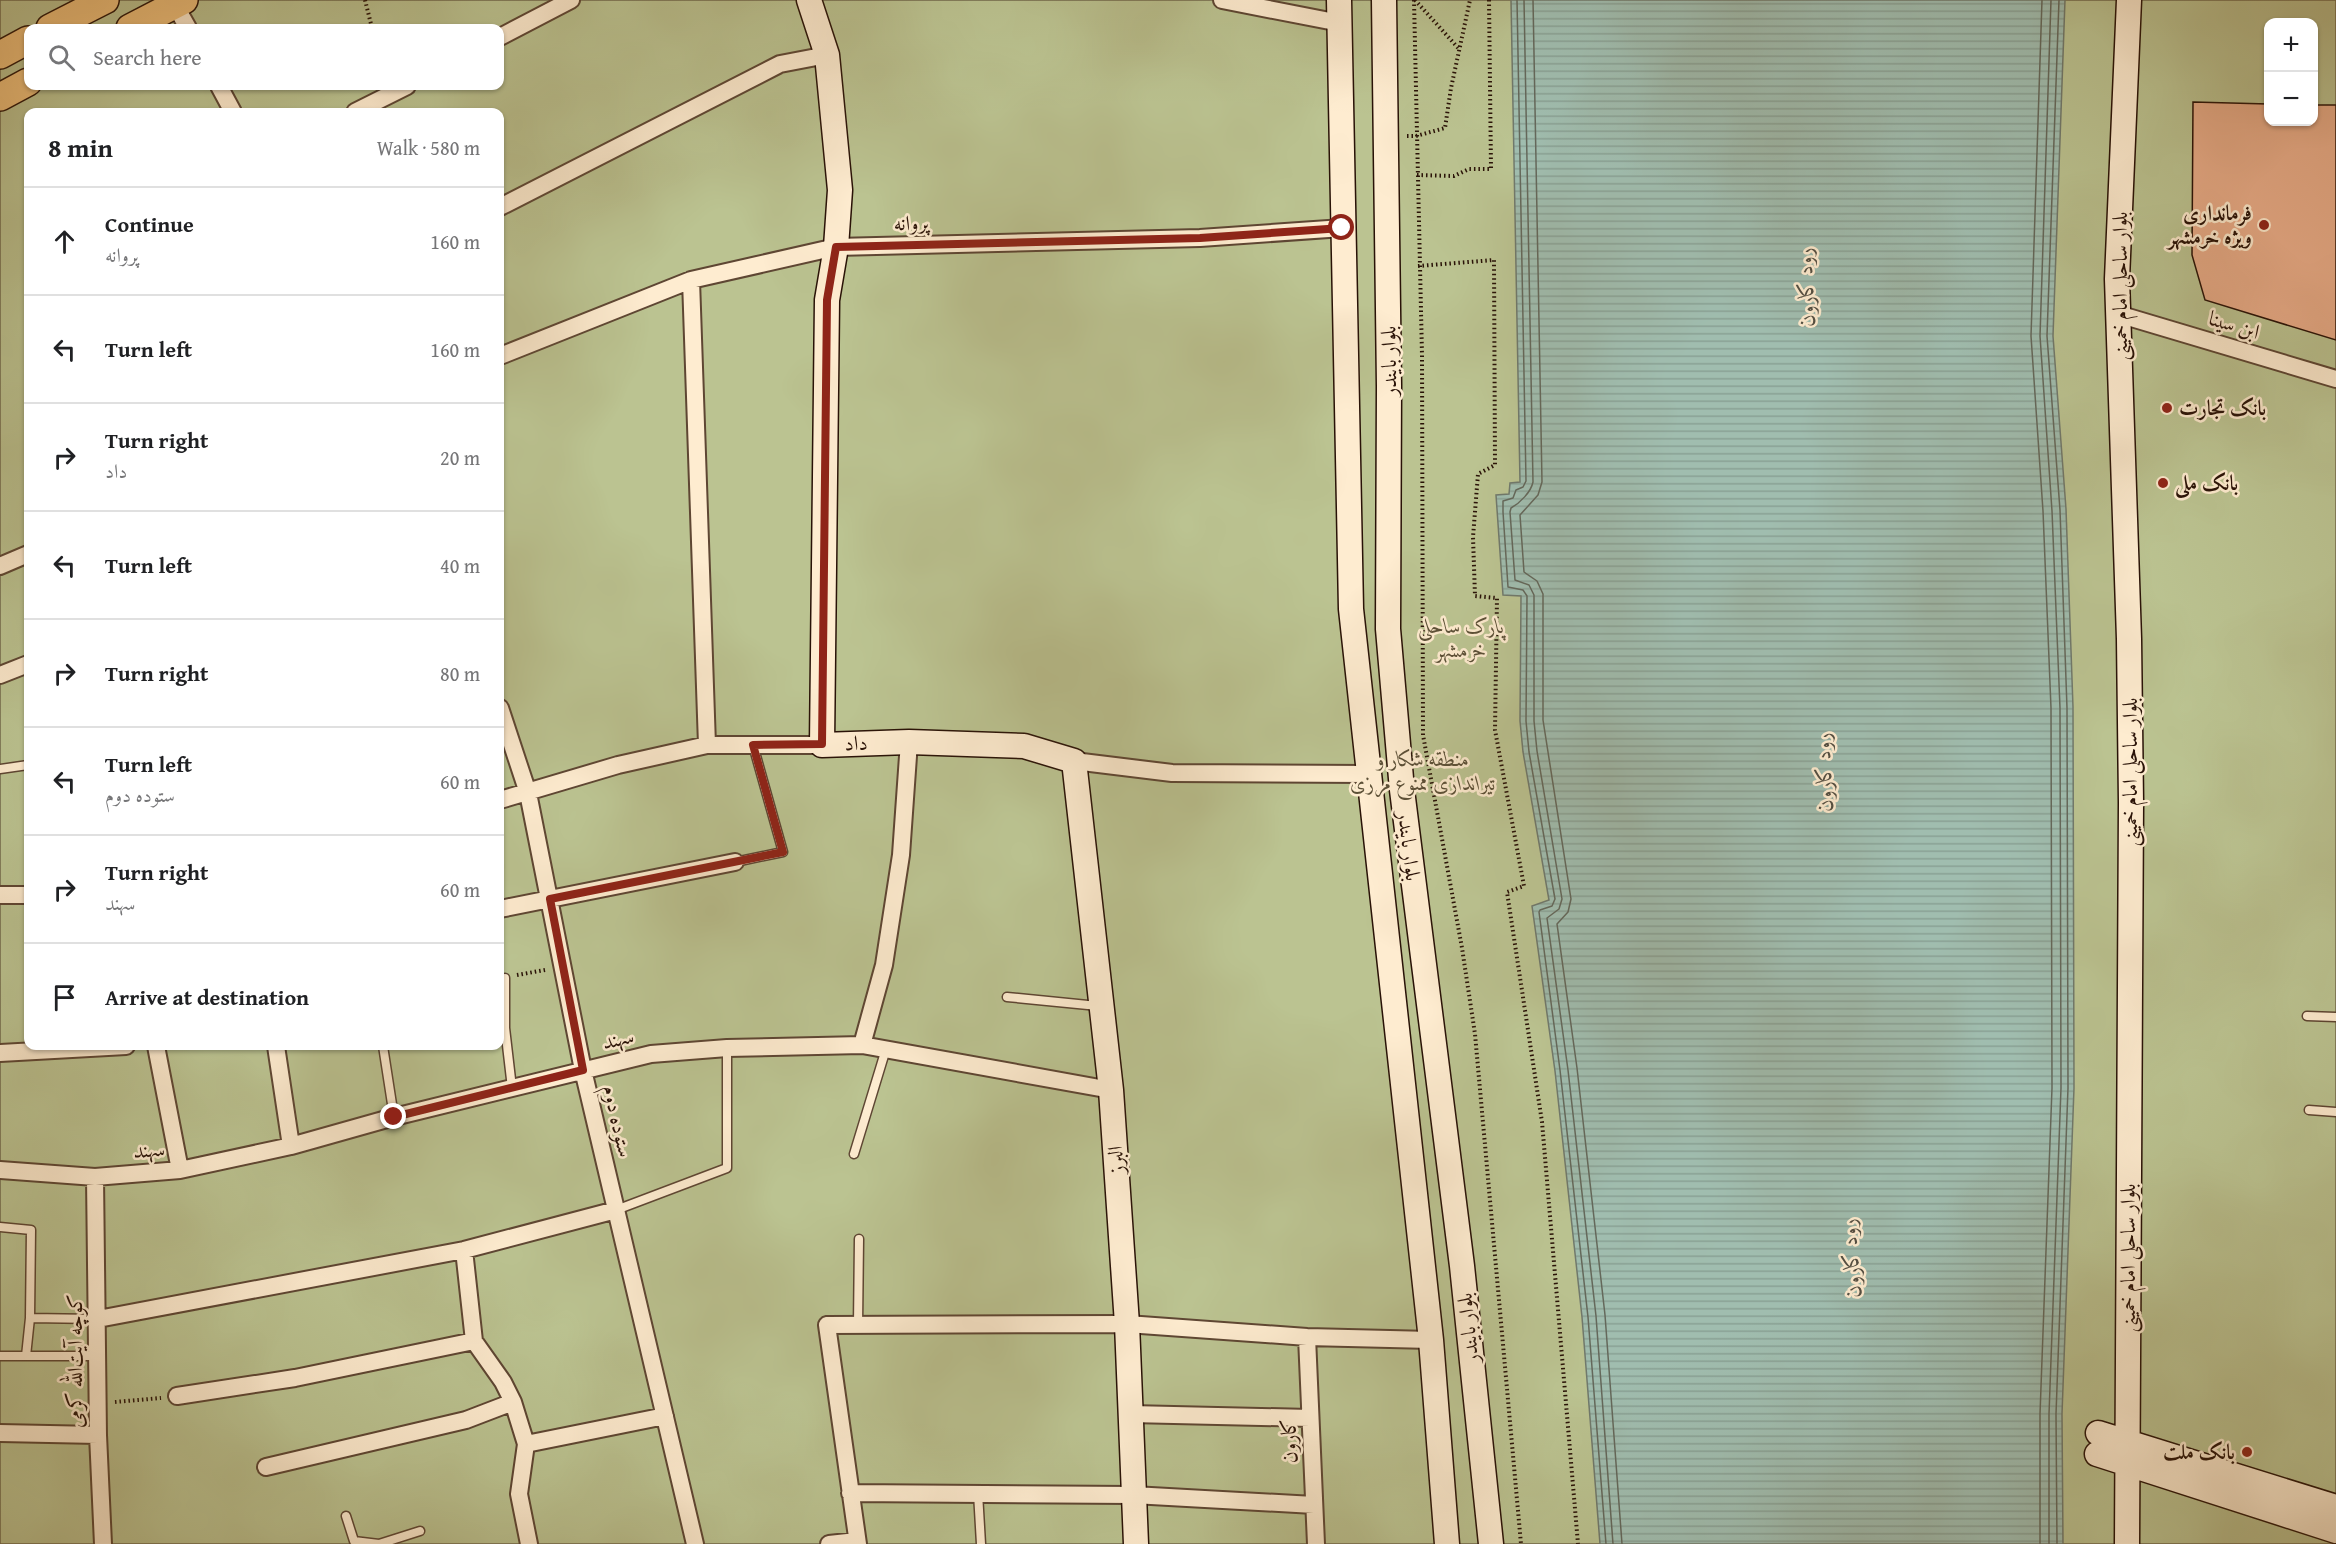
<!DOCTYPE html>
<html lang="en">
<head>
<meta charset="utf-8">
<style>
  body { margin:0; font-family:"Gentium Book Plus",Amiri,serif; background:#f6f6f6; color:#202124 }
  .controls { position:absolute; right:18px; top:18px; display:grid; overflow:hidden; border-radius:12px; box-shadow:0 2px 4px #0004 }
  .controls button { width:54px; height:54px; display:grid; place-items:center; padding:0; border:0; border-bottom:2px solid #e0e0e0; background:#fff; color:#202124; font:30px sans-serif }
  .stop { position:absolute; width:18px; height:18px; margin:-14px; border:4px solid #8f2418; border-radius:50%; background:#fff }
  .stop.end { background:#8f2418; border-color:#fff; box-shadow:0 2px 6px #0008 }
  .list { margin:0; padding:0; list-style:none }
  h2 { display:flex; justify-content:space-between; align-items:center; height:78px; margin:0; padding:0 24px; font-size:26px }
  h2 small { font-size:20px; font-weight:400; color:#757577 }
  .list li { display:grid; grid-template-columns:39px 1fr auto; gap:18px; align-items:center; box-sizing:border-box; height:108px; padding:0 24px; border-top:2px solid #e0e0e0 }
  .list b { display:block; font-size:22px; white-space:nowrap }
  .list p { margin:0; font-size:20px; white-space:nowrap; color:#757577 }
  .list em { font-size:20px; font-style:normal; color:#757577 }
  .icon { flex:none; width:33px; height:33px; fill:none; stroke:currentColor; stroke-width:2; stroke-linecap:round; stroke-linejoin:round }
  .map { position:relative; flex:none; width:2336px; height:1544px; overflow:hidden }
  .search { position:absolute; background:#fff; box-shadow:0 2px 4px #0004; left:24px; top:24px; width:480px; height:66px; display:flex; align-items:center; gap:15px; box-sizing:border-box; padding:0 21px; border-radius:12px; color:#757577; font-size:22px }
  .panel { position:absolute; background:#fff; box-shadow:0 2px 4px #0004; left:24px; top:108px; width:480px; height:942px; border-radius:12px }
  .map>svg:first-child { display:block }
  .green { fill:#bbc391; stroke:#726a4c; stroke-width:1.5; fill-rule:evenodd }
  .water { fill:url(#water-rules); stroke:#70796c; stroke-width:1.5 }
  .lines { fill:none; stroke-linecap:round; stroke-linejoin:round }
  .shore { stroke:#64685b; stroke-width:1.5 }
  .building { fill:#e8ac89; stroke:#291207; stroke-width:1.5 }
  .lane-casing { stroke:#5e4633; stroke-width:11 }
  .street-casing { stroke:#5e4633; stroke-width:20 }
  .secondary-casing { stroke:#291207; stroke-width:27 }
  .primary-casing { stroke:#291207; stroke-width:30 }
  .path { stroke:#291207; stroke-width:4; stroke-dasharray:1.5 3; stroke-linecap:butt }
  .lane { stroke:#feecd0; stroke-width:8 }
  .street { stroke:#feecd0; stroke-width:16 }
  .secondary { stroke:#feecd0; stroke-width:24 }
  .primary { stroke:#efc07b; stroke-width:27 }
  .route { stroke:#8f2418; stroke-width:8 }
  .poi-dot { fill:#8f2418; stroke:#feecd0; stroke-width:2 }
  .labels { text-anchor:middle; stroke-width:5; stroke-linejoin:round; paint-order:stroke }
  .poi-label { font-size:21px; font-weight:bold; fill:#291207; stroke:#feecd0; text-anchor:end }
  .street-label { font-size:21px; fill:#291207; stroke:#feecd0 }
  .park-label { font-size:21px; font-style:italic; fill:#5c5037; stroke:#feecd0 }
  .water-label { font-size:22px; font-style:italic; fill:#534e42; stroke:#feecd0 }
</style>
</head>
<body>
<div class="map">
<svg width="2336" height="1544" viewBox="0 0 2336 1544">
  <defs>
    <pattern id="water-rules" width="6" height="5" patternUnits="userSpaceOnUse" patternTransform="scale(1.5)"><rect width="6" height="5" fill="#a0bdaf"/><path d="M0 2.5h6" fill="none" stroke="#8aa195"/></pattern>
  </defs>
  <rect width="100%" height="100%" fill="#fee1b6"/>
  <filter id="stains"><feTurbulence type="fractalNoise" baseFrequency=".00333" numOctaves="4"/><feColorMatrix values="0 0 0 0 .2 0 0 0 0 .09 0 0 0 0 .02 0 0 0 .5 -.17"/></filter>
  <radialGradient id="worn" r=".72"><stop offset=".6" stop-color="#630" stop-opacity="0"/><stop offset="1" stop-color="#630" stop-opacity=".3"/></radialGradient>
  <path class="green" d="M0,0H2336V1544H0ZM2268,22H2314V122H2268ZM28,28H500V86H28ZM28,112H500V1046H28Z"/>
  <path class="water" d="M1511,0H2065L2053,336L2066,509L2073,707L2074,1088L2062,1414L2063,1544H1600L1582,1317L1555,1071L1532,906L1549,900L1523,752L1520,721L1521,596L1503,595L1496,495L1509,494L1510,483L1520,482Z"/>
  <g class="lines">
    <path class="shore" d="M1517,0L1526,481L1523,487L1516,490L1513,498L1503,501V512L1508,587L1523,590L1527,596L1526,721L1529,752L1555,899L1552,906L1540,910L1539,912L1560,1070L1588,1317L1606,1544
      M1524,0L1533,482C1531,492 1520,503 1511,508L1510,512L1515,580L1529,585L1534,595V721L1537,751L1562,899L1559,909L1547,918L1568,1070L1596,1316L1613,1544
      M1533,0L1542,482L1538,495L1520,515L1524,572L1537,581L1543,594V720L1571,899L1568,912L1557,924L1577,1068L1605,1315L1622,1544
      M2040,1544V1414L2052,1088L2051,708L2043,511L2031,336L2042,0
      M2049,1544V1414L2061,1088L2060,708L2052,511L2040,336L2051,0
      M2057,1544L2056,1414L2068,1088L2067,708L2060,510L2047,336L2059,0"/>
  </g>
  <path class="building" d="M2193,102L2268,104V122H2313V105H2336V340L2205,300L2192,255Z"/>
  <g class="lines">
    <g class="lane-casing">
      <path id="lane" d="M0,769L28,765
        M735,862L783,852L753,745
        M505,978V1028L512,1088
        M1007,997L1098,1006
        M2307,1016L2336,1017
        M383,1046L394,1117
        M2309,1110L2336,1112
        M854,1154L886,1049
        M616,1210L727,1168V1048
        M0,1227L31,1230L30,1318L97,1319
        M858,1325L859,1239
        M0,1356H98
        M26,1356L30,1318
        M978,1493L981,1544
        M346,1516L354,1541L379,1544
        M379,1544L420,1531"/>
    </g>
    <g class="street-casing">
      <path id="street" d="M1222,0L1340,23
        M175,5L188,28
        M500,37L571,0
        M219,86L233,112
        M355,112L407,86
        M500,207L780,64L827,55
        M691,280L707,745
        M2118,314L2336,379
        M500,356L691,280L836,247L1200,238L1343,228
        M0,566L28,554
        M0,675L28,664
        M500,708L528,793L583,1070L695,1544
        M1074,761L1172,773L1369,774
        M500,800L618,765L707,745H822
        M0,895H28
        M500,909L735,862
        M862,1045L884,965L901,855L909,742
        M156,1046L180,1170
        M276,1046L291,1146
        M0,1053L126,1046
        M0,1170L95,1177L180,1170L291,1146L394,1117L651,1054L727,1048L862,1045L1111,1090
        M95,1177L98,1435L103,1544
        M464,1250L474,1341L503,1382L513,1402L526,1444L519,1494L529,1544
        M98,1319L464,1250L616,1210
        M1307,1337L1316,1544
        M177,1396L295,1378L474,1341
        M1130,1414L1310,1418
        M0,1433L98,1435
        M526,1444L665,1416
        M266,1467L466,1420L513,1402
        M850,1493L1133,1495L1314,1505
        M829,1544L857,1541
        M858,1544L827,1325L1127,1324L1307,1337L1431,1340"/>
    </g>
    <g class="secondary-casing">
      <path id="secondary" d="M809,0L827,55L840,190L836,247L827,300L822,745L909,742L1024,746L1074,761L1111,1090L1127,1324L1136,1544
        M1339,0L1351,609L1431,1340L1447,1544
        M1384,0L1389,386L1388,629L1402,790L1462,1266L1491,1544
        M2098,1433L2336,1507
        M2097,1454L2336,1531
        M2127,1544L2131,803L2129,639L2117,279L2129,0"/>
    </g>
    <g class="primary-casing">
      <path id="primary" d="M50,28L105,0
        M130,28L184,0
        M0,55L28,40
        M0,97L28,82"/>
    </g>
    <path class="path" d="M365,0L372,28
      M1414,0L1422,355L1423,735L1462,948L1475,1034L1521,1544
      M1415,0L1460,50
      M1407,136H1416L1445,128L1451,88L1470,0
      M1417,175L1454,176L1469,169H1491L1489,0
      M1418,266L1494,260L1495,465L1478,474L1473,537L1475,596L1497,598L1495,730L1524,886L1507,892L1542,1122L1578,1544
      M517,975L545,970
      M115,1402L161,1398"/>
    <use href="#lane" class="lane"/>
    <use href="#street" class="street"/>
    <use href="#secondary" class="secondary"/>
    <use href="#primary" class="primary"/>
  </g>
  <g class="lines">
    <path class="route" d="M394,1117L583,1070L550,899L783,852L753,745L822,744L827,300L836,247L1200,238L1342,228"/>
  </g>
  <g class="poi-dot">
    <circle cx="2264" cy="225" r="6"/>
    <circle cx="2167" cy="408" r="6"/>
    <circle cx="2163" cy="483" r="6"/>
    <circle cx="2247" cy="1452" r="6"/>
  </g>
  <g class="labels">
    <g class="poi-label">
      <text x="2252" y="220">فرمانداری<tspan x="2252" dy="24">ویژه خرمشهر</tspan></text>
      <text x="2179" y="415" text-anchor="start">بانک تجارت</text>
      <text x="2175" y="490" text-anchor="start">بانک ملی</text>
      <text x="2235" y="1459">بانک ملت</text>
    </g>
    <g class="street-label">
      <text transform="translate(911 223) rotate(-2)" y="7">پروانه</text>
      <text transform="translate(2120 286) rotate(-90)" y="7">بلوار ساحلی امام خمینی</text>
      <text transform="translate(2234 325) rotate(17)" y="7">ابن سینا</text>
      <text transform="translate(1389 361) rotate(-91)" y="7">بلوار بایندر</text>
      <text transform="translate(856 743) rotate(-2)" y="7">داد</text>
      <text transform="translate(2130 772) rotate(-90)" y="7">بلوار ساحلی امام خمینی</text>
      <text transform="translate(1409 846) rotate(83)" y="7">بلوار بایندر</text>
      <text transform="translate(618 1039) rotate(-13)" y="7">سهند</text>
      <text transform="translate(618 1121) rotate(77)" y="7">ستوده دوم</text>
      <text transform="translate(149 1150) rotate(-5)" y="7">سهند</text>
      <text transform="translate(1116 1160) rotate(-94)" y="7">البرز</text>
      <text transform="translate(2128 1258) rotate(-90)" y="7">بلوار ساحلی امام خمینی</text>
      <text transform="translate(1468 1328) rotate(-96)" y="7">بلوار بایندر</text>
      <text transform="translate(75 1361) rotate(-90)" y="7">کوچه آیت‌الله کرمی</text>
      <text transform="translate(1289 1441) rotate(-92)" y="7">کارون</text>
    </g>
    <g class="park-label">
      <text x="1461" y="633">پارک ساحلی<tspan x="1461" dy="24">خرمشهر</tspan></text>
      <text x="1423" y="766">منطقه شکار و<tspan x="1423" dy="24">تیراندازی ممنوع مرزی</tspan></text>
    </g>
    <g class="water-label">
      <text transform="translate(1805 287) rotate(-92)" y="8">رود کارون</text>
      <text transform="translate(1823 772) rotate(-92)" y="8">رود کارون</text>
      <text transform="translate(1850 1258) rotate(-94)" y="8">رود کارون</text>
    </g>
  </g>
  <rect width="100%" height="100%" filter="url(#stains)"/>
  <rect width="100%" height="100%" fill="url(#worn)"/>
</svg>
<div class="controls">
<button>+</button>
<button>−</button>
</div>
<div class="stop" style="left:1342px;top:228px"></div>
<div class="stop end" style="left:394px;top:1117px"></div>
<div class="search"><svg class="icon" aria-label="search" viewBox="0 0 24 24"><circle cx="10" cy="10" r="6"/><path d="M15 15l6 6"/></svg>Search here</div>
<section class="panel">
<h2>8 min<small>Walk · 580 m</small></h2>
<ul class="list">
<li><svg class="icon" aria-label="ahead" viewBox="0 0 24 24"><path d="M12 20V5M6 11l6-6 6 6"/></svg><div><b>Continue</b><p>پروانه</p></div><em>160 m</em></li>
<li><svg class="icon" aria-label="left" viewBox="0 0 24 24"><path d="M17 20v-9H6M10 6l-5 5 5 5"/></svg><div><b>Turn left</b></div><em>160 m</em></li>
<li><svg class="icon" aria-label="right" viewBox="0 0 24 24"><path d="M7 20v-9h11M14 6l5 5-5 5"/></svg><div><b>Turn right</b><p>داد</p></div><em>20 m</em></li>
<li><svg class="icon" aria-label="left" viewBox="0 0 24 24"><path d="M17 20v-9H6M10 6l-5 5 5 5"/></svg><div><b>Turn left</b></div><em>40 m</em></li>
<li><svg class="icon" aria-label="right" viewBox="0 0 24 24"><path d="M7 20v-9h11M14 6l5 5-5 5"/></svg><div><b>Turn right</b></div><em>80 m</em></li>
<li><svg class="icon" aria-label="left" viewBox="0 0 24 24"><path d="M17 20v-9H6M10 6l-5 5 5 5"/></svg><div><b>Turn left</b><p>ستوده دوم</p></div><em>60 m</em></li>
<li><svg class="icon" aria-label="right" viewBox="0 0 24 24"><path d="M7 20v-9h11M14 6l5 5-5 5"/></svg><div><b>Turn right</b><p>سهند</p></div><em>60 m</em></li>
<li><svg class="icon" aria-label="arrive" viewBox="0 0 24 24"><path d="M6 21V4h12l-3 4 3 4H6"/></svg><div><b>Arrive at destination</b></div></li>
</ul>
</section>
</div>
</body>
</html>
